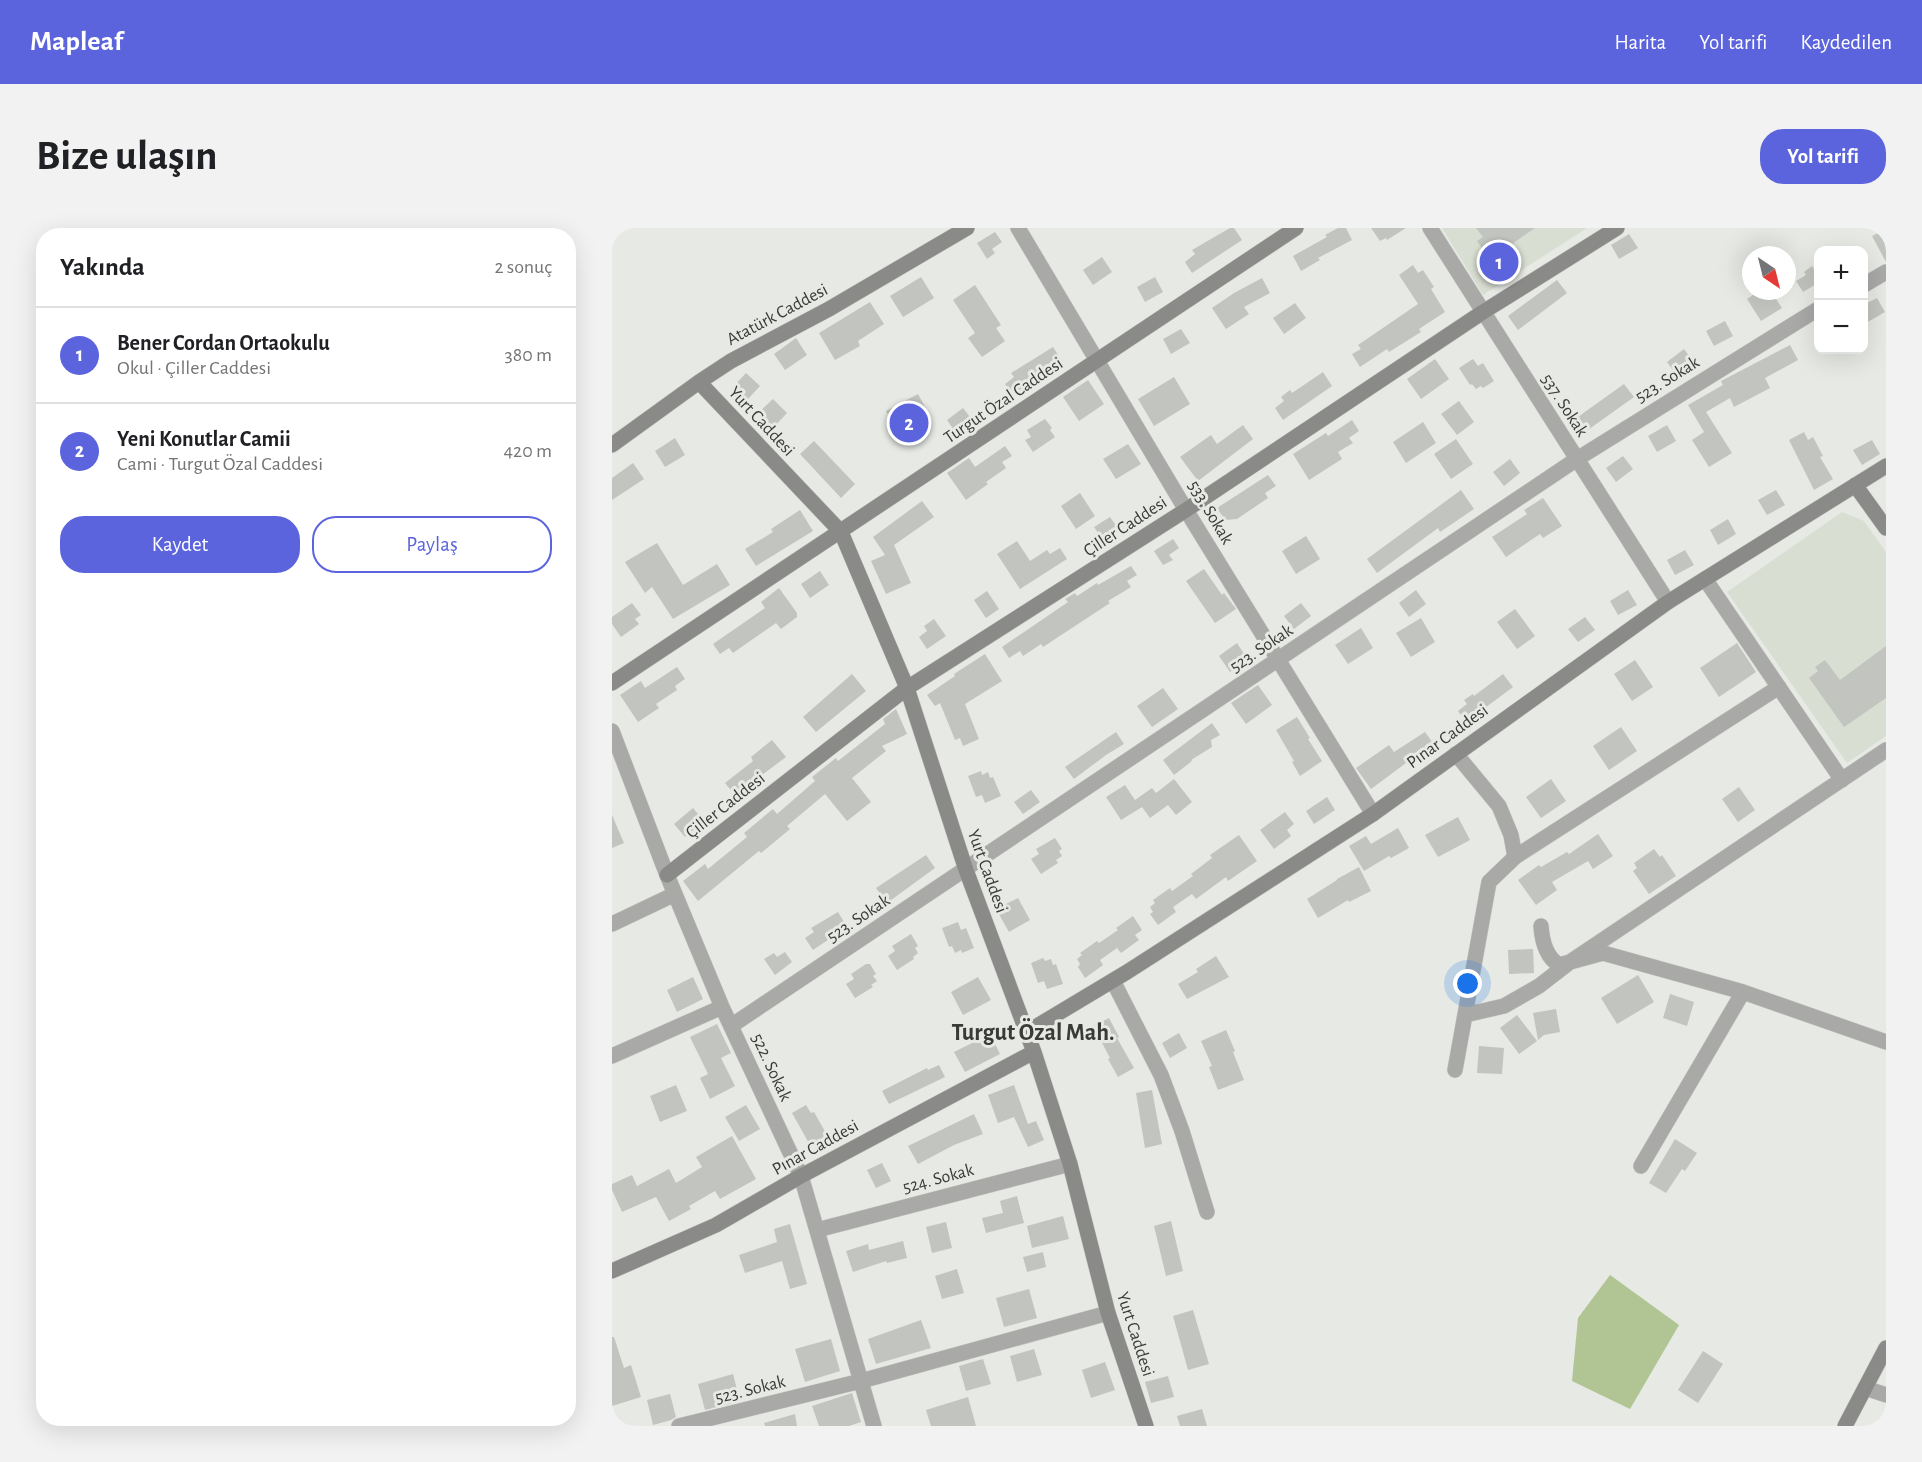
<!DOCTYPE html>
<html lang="tr">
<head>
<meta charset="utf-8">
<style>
  body { margin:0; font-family:"Alegreya Sans",sans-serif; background:#f2f2f2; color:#202124 }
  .controls { position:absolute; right:18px; top:18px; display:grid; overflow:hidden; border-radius:12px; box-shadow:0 6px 24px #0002 }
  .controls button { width:54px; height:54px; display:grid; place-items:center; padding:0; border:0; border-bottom:2px solid #e0e0e0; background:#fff; color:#202124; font:30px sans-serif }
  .compass { position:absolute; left:1130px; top:18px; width:54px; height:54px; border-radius:50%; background:#fff; box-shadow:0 6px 24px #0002; rotate:145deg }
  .you { position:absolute; left:856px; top:756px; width:21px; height:21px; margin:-15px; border:4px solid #fff; border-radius:50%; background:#1a73e8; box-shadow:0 0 0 9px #1a73e833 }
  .badge { display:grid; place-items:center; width:39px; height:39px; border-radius:50%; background:#5b64dc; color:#fff; font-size:20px; font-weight:700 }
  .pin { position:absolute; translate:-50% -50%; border:3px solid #fff; box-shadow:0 2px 6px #0006 }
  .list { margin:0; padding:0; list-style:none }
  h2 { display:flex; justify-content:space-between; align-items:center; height:78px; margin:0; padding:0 24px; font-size:26px }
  h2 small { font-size:20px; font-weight:400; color:#757577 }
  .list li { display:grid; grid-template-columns:39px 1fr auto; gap:18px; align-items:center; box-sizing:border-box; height:96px; padding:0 24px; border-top:2px solid #e0e0e0 }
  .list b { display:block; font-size:22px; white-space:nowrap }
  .list p { margin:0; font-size:20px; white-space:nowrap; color:#757577 }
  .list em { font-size:20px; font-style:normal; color:#757577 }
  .actions { display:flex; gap:12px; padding:18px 24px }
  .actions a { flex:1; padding:14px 0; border:2px solid #5b64dc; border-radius:24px; text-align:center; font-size:21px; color:#5b64dc }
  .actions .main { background:#5b64dc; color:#fff }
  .map { position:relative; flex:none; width:1274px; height:1198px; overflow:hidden; border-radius:24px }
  header { display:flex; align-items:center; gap:36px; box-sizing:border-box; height:84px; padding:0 30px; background:#5b64dc; color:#fff }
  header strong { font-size:28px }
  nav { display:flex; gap:33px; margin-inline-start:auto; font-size:21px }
  .intro { display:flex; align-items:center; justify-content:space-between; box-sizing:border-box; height:144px; padding:0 36px }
  h1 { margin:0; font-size:42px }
  .button { padding:15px 27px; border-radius:24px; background:#5b64dc; color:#fff; font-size:21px; font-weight:700 }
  main { display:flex; gap:36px; padding:0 36px }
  aside { flex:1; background:#fff; border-radius:24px; box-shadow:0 6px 24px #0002 }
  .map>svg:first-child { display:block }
  .built { fill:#d9ded2 }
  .green { fill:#b1c493 }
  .building { fill:#c2c4bf }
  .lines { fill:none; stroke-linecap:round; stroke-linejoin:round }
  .street-casing { stroke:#c4c6c2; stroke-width:16 }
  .secondary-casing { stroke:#c4c6c2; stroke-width:16 }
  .street { stroke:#a9aaa8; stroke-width:15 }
  .secondary { stroke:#8a8b88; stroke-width:15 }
  .labels { text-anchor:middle; stroke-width:6; stroke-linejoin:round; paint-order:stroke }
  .street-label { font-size:18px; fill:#3a3b39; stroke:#e7e9e4 }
  .district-label { font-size:24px; font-weight:bold; fill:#3a3b39; stroke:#e7e9e4 }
</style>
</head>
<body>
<header>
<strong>Mapleaf</strong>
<nav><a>Harita</a><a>Yol tarifi</a><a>Kaydedilen</a></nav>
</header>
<div class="intro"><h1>Bize ulaşın</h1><a class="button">Yol tarifi</a></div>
<main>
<aside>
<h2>Yakında<small>2 sonuç</small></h2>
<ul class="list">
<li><span class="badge">1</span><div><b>Bener Cordan Ortaokulu</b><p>Okul · Çiller Caddesi</p></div><em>380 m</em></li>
<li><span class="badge">2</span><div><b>Yeni Konutlar Camii</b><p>Cami · Turgut Özal Caddesi</p></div><em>420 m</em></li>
</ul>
<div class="actions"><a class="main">Kaydet</a><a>Paylaş</a></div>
</aside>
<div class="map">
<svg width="1274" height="1198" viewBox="0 0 1274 1198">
  <rect width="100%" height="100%" fill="#e7e9e4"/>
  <path class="built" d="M830,0H975L871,67Z
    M1230,284L1252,293L1274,324V508L1235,535L1115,364Z"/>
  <path class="green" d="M998,1047L1067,1097L1018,1181L960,1153L966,1090Z"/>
  <path class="building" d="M618,0H622L630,12L580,45L573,34L583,26L580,22Z
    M726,0H734L740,12L706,30L708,32L689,43L681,28L715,9L713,7Z
    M759,0H794L775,12L774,10L768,13Z
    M864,0H923L884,27L881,23L875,27L865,13L871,9Z
    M1274,1V34L1260,8Z
    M383,4L390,14L380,21L383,25L375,31L365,15Z
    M1017,6L1026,20L1007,31L999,17Z
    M490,29L500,44L481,57L471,42Z
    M801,37L806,45L811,42L822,59L819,61L833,84L807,101L809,104L777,124L775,121L748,139L740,126L749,121L746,117L806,76L787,47Z
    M1200,38L1206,48V55L1191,64L1184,53L1194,47L1192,44Z
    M309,49L322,70L291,89L278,68Z
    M543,49L551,64L533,74L525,59Z
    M650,50L658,65L632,79L637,86L614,101L600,80L622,65Z
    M945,52L955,65L906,102L896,88Z
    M363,57L389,97L384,100L393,113L370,129L356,110L363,105L341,72Z
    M1147,63H1159L1170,80L1149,93L1135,71Z
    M1265,70L1273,84L1254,95L1251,89V77Z
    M258,74L272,96L246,113L248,118L223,132L207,105Z
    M683,75L694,90L672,106L661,90Z
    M1113,93L1121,108L1102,118L1094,103Z
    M569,101L578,115L559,126L551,111Z
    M184,110L195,127L173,142L162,126Z
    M1178,117L1186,132L1153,150L1158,160L1122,179L1118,170L1094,184L1120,225L1097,239L1080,212L1092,204L1076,177L1111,157L1109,153Z
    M441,119L450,133L432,145L431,144L401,167L393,156L402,149L399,145Z
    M1072,121L1082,135L1065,148L1055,134Z
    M823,131L837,151L809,171L795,151Z
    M861,131L866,138L871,135L882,153L871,160L869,158L864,161L860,156L858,157L847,140Z
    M711,144L720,158L671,192L663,180L672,173L669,169L678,162L680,165Z
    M134,145L148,158L135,172L121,159Z
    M562,149L578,176L542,198L526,171Z
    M476,152L492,176L467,193L451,169Z
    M1012,156L1022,169L973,204L963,191Z
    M306,166L317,186L310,190L317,201L310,204L313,210L304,215L301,210L296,213L293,209L289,211L274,183Z
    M161,171L175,185L161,200L146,185Z
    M847,173L862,194L845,207L829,186Z
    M351,180L361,193L344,205L335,192Z
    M433,191L440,200L438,202L443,209L421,224L413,212L419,209L415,202Z
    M740,192L747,203L737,210L741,215L726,224L730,231L697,252L681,226L714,205L716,208Z
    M811,194L824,215L794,235L781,214Z
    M631,197L641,211L586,253L568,229L599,207L605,216Z
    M1055,197L1064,213L1045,224L1036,208Z
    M1192,204L1196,212L1201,209L1211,228L1208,229L1221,251L1202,262L1177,212Z
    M63,210L73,227L53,239L43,223Z
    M844,211L861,236L839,251L822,226Z
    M1260,212L1268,226L1250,237L1241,222Z
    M202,213L243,256L229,270L188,226Z
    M516,216L529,236L504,251L491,231Z
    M393,218L400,228L390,234L394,240L374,254L376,256L354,272L335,245L357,230L363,239Z
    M1011,228L1021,241L1004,254L994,240Z
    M898,231L908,245L892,258L881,244Z
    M21,235L32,251L0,272V250Z
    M656,247L664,258L653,265L656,270L625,291L613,292L605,280Z
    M849,262L862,281L828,304L826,300L765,345L755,331Z
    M1164,262L1173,277L1155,287L1146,272Z
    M468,265L483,288L464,301L449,278Z
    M931,270L950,298L931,310L928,306L894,329L880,309L915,286L912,282Z
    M310,273L322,289L282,317L299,355L274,366L259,333L273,327L261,309Z
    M188,282L201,303L144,338L133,321L161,304L159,301Z
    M498,289L505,299L489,309L482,299Z
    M1116,291L1124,306L1106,317L1098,302Z
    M694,308L708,331L684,346L670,323Z
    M561,311L567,320L557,327L561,332L551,337L542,323Z
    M405,313L418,333L435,322L438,326L448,320L455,331L408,361L385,326Z
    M45,315L71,357L105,336L118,357L61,391L40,359L33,365L13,334Z
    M1073,322L1082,337L1063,347L1055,332Z
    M519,338L525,347L515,353L519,359L496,373L498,375L431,419L429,416L411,428L408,423L397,430L390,419L456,374L453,371L463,365L465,368L485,355L486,357Z
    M592,341L610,367L612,365L624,381L603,395L574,353Z
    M208,343L217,357L198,370L189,356Z
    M167,360L185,385V389L169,401L164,395L121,425L117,420L108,426L101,416L153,380L149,374Z
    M804,362L814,376L797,389L787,375Z
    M1016,362L1025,377L1006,387L998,373Z
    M375,363L387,381L374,390L362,372Z
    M20,375L29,387L23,391L27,396L9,409L0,396V389Z
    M689,375L699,388L682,401L672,388Z
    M903,381L923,408L905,421L885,394Z
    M973,389L983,402L966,414L956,401Z
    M809,390L823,414L799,429L784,405Z
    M322,391L334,408L315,421L307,409L315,403L312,398Z
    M749,400L761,420L736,436L723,417Z
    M625,415L636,432L618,444L607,428Z
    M1125,415L1144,444L1107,469L1088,440Z
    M1274,418V470L1232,499L1197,450L1206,443L1203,439L1213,432L1228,452Z
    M373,426L390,453L353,476L367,511L351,518L348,510L343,512L328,475L323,478L315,467L343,448L342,446Z
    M1023,432L1041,459L1020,473L1002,446Z
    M65,439L73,451L63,458L65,462L44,476L47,480L26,494L8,467L29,453L33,460Z
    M240,446L254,463L204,504L191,489Z
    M891,446L901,459L854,494L846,483L855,476L852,472L861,466L862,468Z
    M646,457L660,477L634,496L619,475Z
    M551,460L566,481L540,499L525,478Z
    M284,481L295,506L270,518L274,523L240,550L259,574L235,593L213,566L175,598L178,601L149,625L147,623L86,673L71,653L93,636L96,641L135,609L132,605L161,581L165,586L203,553L200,549L224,530L226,533L273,496L271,491Z
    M685,489L698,510L696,511L710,533L688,548L680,534L682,533L664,502Z
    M600,495L608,507L599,512L600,519L579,532L580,533L562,547L551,532Z
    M1009,499L1025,523L997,542L981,518Z
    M504,504L512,516L494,527L462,551L453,539Z
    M813,504L821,515L759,561L744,540L777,517L782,524Z
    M160,512L174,529L123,567L113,555L141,533L139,529Z
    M369,543L370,547L376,544L378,550L381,549L389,568L373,575L370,567L364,569L356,548Z
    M562,551L580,574L564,587L556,577L538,590L530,579L509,592L494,569L513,557L523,572L540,560L544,565Z
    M939,551L954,573L929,590L914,569Z
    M1127,559L1143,582L1126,594L1110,571Z
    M419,562L428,574L411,586L402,574Z
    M715,569L723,582L702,596L694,583Z
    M81,580L92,593L73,609L62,596Z
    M673,584L682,596L675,602L679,608L662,621L648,602Z
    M0,587L12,615L0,620Z
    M846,589L858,612L826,629L813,607Z
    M786,600L797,620L779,630L777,628L752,643L737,618L754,608L759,616Z
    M986,606L1001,628L981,641L976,633L940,654L945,662L924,677L906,652L927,637L929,639L955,624L957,626Z
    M627,607L645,633L616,653L614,649L584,671L580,666L561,679L564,684L546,697L538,686L541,684L538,679L543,675L541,672L558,660L560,663L581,648L579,646L600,630L598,627Z
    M443,610L450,621L447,623L450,628L444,632L446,635L429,646L419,631L427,626L424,621Z
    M1042,621L1048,629L1050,627L1064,648L1037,666L1021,643L1025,640L1022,635Z
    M314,627L323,640L275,675L264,660Z
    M747,639L759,663L737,674L736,672L706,690L695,671L725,652V651Z
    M406,670L418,692L397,704L384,681Z
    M226,684L235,699L201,722L193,710L202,704L199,700Z
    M521,688L530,702L523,707L527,712L509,725L505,720L488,732L491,737L473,750L466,739L468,736L465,731L470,727L468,725L485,713L487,715L506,702L504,700Z
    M346,694L349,702L354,700L362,720L350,725L349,722L343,725L340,718L337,719L330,700Z
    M299,706L306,718L303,720L306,725L301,729L302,731L285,742L276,728L283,723L280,718Z
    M921,721L922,745L897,746L896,722Z
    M173,724L180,734L163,747L152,731L162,725L165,729Z
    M604,728L617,749L575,771L566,756L586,744L584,741Z
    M431,730L433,733L439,731L441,737L444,736L451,756L435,761L432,753L426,755L419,735Z
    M254,736H258L264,746L261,748L265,753L259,757L261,759L243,770L234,756L242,751L239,746Z
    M1026,747L1042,774L1005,796L989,770Z
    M81,749L91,771L65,784L55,762Z
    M366,749L379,772L351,787L339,764Z
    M1058,766L1082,774L1075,798L1051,790Z
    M944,781L948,804L932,807L926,812L921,785Z
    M905,787L925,813L907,826L888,800Z
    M497,790L507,809L505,810L522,840L506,849L496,831L498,830L481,798Z
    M105,796L119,825L109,830L123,858L98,871L88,850L96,846L78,809Z
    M614,802L623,823L621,824L632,852L606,862L597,839L600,838L589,813Z
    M567,805L575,820L558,830L550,815Z
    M378,806L388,826L353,844L342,824Z
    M867,818L892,820L890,846L865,845Z
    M327,837L333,849L277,876L270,863L315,840L316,842Z
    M64,857L75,883L48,894L38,868Z
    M402,857L416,896L424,893L432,912L416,919L402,889L386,895L376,867Z
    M540,862L550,916L533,920L524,865Z
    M134,877L148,901L127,913L113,889Z
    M194,877L199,885L202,884L215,907L198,917L180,885Z
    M362,886L371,906L342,917L306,936L296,918Z
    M120,908L144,951L108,971L103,963L77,978L79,981L57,993L44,969L10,984L0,962V956L20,947L25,958L57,941L64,955L90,939L84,929Z
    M1063,911L1085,925L1073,943L1070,941L1054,965L1037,955Z
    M270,935L279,953L264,960L255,942Z
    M405,968L412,995L374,1005L370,990L391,985L388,973Z
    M451,988L457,1011L420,1020L415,998Z
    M559,993L571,1043L554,1048L542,998Z
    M334,994L340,1020L320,1025L314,999Z
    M178,996L195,1056L178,1061L170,1033L133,1045L127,1027L165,1014L162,1001Z
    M291,1013L295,1030L275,1035L274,1033L241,1044L234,1023L256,1016L257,1022Z
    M431,1024L434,1039L415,1044L411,1029Z
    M345,1041L352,1065L330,1071L323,1048Z
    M417,1061L425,1090L392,1099L384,1070Z
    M581,1082L597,1136L576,1142L561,1088Z
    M309,1092L319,1120L264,1136L256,1111Z
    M0,1109H2L12,1140L19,1137L29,1169L0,1178Z
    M219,1111L228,1143L193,1154L183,1121Z
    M422,1121L430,1147L405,1154L398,1128Z
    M1091,1123L1111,1136L1086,1175L1066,1162Z
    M371,1131L379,1156L354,1163L347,1138Z
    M493,1134L503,1162L479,1170L470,1142Z
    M121,1146L128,1173L93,1182L86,1156Z
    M556,1148L562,1169L539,1175L533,1154Z
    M240,1165L249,1194L237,1198H207L200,1178Z
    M58,1166L64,1189L59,1192L41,1197L35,1172Z
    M356,1169L364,1198H319L314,1182Z
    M590,1181L595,1198H568L565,1188Z
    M183,1186L185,1198H153L152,1195Z"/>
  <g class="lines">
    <g class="street-casing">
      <path id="street" d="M406,0L574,282L761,586
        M818,0L1056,374
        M1252,57L1274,44
        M1093,351L1230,552
        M0,503L55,647L110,779L189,948L262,1198
        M844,526L887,578L899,607L903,629
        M0,696L63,666
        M929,698C930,713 934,729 947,737L991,725L1131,764L1274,814
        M501,753L549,847L570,903L595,984
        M853,787L892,778L927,758L958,734L1274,522
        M119,798L965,231L1206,81
        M0,828L110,779
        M843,842L877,654L903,629L1167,459
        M1029,938L1131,764
        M205,1002L458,936
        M1253,1160L1274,1167
        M67,1198L249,1153L496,1085"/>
    </g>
    <g class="secondary-casing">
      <path id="secondary" d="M87,154L229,304L295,460L354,642L422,824L458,936L496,1085L534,1198
        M0,217L87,154L119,133L217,81L355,0
        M1243,257L1274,300
        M0,455L684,0
        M55,647L295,460L574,282L871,84L1005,0
        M415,804L515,744L761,586L1056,374L1274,238
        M0,1043L104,997L189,948L422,824
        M1233,1198L1274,1120"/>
    </g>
    <use href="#street" class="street"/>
    <use href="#secondary" class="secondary"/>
  </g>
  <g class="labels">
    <g class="street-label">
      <text transform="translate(165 86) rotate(-28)" y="6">Atatürk Caddesi</text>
      <text transform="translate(1055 151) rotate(-32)" y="6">523. Sokak</text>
      <text transform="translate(391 172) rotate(-34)" y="6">Turgut Özal Caddesi</text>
      <text transform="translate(953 177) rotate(57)" y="6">537. Sokak</text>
      <text transform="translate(150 193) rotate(47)" y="6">Yurt Caddesi</text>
      <text transform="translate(599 284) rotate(59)" y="6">533. Sokak</text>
      <text transform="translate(513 298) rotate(-33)" y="6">Çiller Caddesi</text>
      <text transform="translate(649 420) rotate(-34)" y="6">523. Sokak</text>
      <text transform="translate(835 508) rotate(-36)" y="6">Pınar Caddesi</text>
      <text transform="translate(113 577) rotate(-38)" y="6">Çiller Caddesi</text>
      <text transform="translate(376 643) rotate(70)" y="6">Yurt Caddesi</text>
      <text transform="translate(246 690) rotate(-34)" y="6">523. Sokak</text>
      <text transform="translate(160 839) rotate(65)" y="6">522. Sokak</text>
      <text transform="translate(203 919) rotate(-29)" y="6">Pınar Caddesi</text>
      <text transform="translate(326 950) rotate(-15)" y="6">524. Sokak</text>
      <text transform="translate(524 1106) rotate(72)" y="6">Yurt Caddesi</text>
      <text transform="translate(138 1161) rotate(-14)" y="6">523. Sokak</text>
    </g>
    <g class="district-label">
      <text x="421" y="812">Turgut Özal Mah.</text>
    </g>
  </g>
</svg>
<div class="controls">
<button>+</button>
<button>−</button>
</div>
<svg class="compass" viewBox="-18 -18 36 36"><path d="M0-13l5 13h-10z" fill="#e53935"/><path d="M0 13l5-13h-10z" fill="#757577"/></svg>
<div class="you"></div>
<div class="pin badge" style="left:887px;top:34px">1</div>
<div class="pin badge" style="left:297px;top:195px">2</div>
</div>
</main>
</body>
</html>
